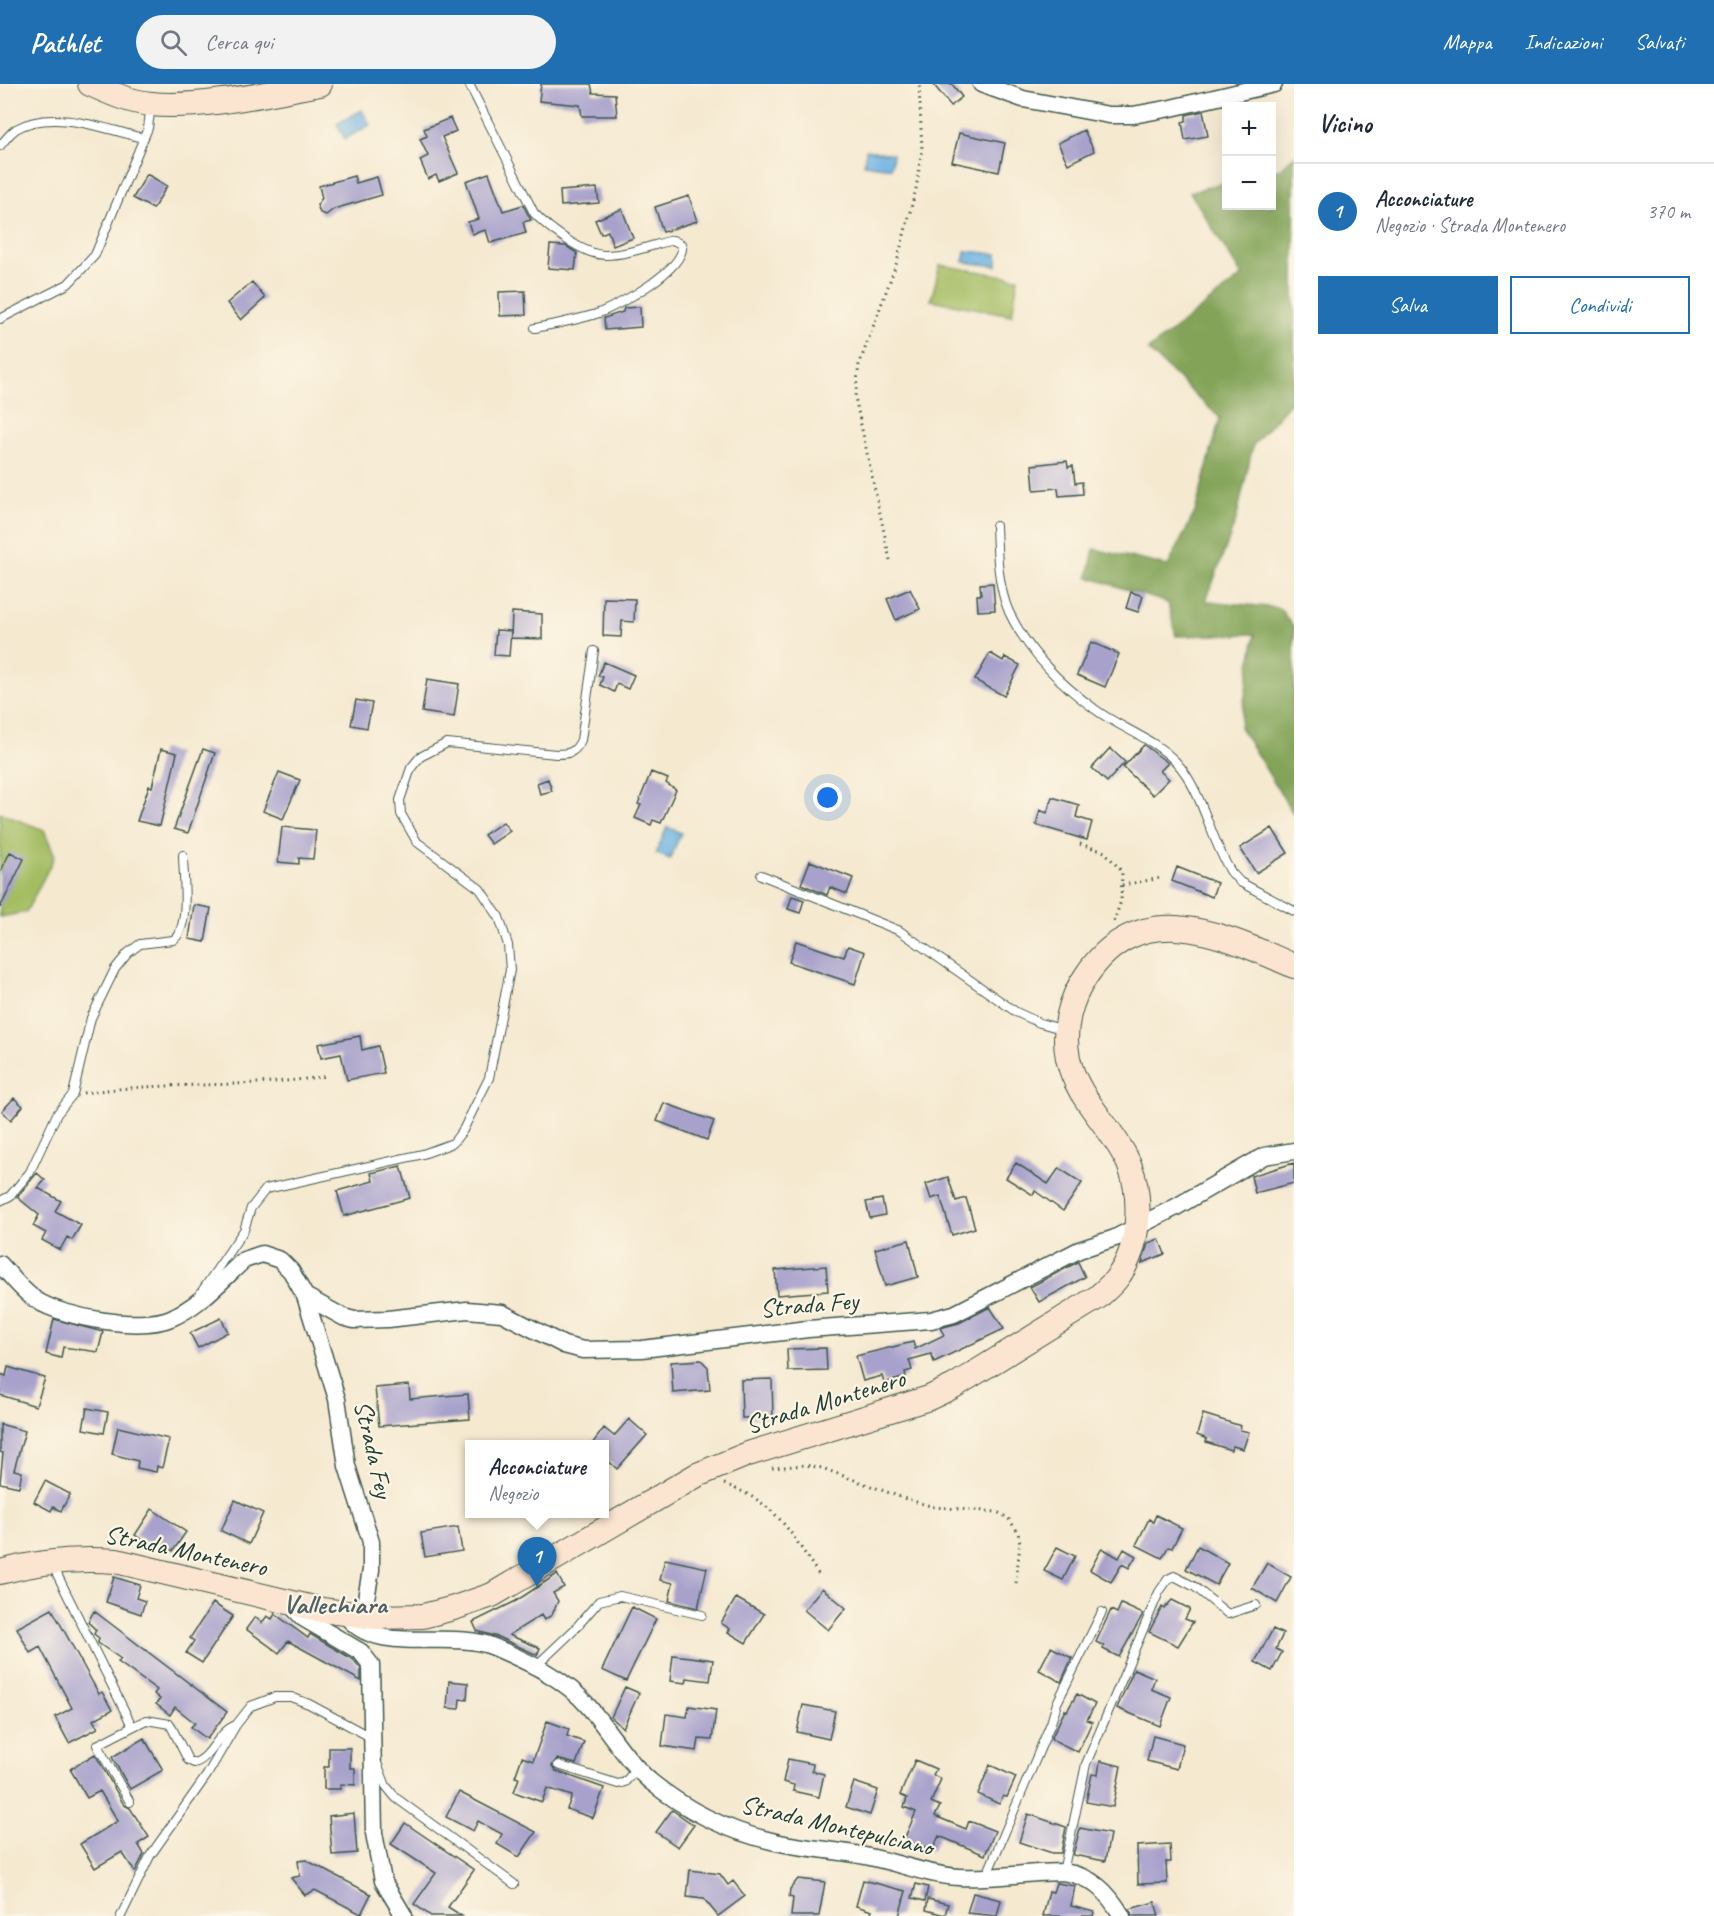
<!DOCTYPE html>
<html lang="it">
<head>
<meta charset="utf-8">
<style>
  body { margin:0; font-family:Caveat,sans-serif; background:#f2f2f3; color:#1f2937 }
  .controls { position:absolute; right:18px; top:18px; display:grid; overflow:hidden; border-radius:0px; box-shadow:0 6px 24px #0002 }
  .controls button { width:54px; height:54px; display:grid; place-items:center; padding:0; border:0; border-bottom:2px solid #e0e1e3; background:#fff; color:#1f2937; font:30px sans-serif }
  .you { position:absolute; left:828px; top:714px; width:21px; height:21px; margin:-15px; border:4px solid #fff; border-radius:50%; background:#1a73e8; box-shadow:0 0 0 9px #1a73e833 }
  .badge { display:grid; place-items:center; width:39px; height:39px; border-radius:50%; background:#1f6fb2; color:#fff; font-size:20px; font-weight:700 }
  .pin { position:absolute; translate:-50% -50px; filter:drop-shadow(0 2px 3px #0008) }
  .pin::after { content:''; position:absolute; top:32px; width:21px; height:18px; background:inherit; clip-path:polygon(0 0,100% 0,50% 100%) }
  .popup { position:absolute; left:465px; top:1356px; width:144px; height:78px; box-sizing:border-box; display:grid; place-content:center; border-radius:0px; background:#fff; filter:drop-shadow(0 2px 4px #0005); font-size:20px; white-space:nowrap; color:#747a83 }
  .popup b { font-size:22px; color:#1f2937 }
  .popup::after { content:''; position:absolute; left:50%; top:100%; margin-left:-12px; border:12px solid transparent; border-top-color:#fff }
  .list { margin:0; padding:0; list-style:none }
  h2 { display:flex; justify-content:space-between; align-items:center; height:78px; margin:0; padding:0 24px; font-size:26px }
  h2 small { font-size:20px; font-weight:400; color:#747a83 }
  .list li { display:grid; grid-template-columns:39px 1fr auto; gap:18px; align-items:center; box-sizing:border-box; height:96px; padding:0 24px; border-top:2px solid #e0e1e3 }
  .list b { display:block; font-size:22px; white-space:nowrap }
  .list p { margin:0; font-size:20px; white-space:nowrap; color:#747a83 }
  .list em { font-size:20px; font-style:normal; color:#747a83 }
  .actions { display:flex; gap:12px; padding:18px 24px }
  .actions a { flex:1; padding:14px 0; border:2px solid #1f6fb2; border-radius:0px; text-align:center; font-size:21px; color:#1f6fb2 }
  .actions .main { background:#1f6fb2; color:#fff }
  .icon { flex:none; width:33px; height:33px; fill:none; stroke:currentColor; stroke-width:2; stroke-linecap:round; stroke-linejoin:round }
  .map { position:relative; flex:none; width:1294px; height:1832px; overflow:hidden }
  header { display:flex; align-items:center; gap:36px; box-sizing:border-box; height:84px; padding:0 30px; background:#1f6fb2; color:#fff }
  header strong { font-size:28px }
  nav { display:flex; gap:33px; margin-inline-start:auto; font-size:21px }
  .search { width:420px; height:54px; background:#f2f2f3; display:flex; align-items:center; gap:15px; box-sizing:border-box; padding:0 21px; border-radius:33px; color:#747a83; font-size:22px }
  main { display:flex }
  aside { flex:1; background:#fff }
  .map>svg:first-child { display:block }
  .green { fill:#a4bd63; stroke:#627d4c; stroke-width:1.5 }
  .forest { fill:#83a459; stroke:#517046; stroke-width:1.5 }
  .water { fill:#6db2e3; stroke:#46788c; stroke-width:1.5 }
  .building { fill:#a7a1cc }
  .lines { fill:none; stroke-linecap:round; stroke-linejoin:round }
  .lane-casing { stroke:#3f574b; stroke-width:10 }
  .street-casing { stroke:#3f574b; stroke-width:19 }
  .secondary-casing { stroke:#3f574b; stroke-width:26 }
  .path { stroke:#3f574b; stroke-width:3; stroke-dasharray:1.5 4.5; stroke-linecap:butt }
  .lane { stroke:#fff; stroke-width:8 }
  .street { stroke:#fff; stroke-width:16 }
  .secondary { stroke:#fce5d0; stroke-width:24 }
  .labels { text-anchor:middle; stroke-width:4.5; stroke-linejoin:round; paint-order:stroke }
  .street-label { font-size:26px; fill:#1f3d34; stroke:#fcf5e5 }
  .neighbourhood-label { font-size:27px; font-weight:bold; fill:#4f6069; stroke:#fcf5e5 }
</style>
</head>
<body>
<header>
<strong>Pathlet</strong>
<div class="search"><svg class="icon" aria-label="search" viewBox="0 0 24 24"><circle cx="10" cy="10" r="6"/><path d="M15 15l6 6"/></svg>Cerca qui</div>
<nav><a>Mappa</a><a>Indicazioni</a><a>Salvati</a></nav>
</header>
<main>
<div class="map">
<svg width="1294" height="1832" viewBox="0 0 1294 1832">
  <rect width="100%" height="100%" fill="#fcf5e5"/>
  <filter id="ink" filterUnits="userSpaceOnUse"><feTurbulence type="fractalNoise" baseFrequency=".0167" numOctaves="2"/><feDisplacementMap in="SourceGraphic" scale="12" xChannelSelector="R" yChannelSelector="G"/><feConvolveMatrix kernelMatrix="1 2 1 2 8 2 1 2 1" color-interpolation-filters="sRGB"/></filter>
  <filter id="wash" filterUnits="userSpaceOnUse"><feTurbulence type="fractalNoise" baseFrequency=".008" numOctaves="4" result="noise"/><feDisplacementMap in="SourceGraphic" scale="24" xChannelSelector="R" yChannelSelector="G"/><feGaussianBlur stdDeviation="1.35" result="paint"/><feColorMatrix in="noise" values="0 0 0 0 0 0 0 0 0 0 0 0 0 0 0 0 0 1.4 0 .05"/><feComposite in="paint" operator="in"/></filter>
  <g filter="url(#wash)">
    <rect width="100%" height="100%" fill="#f5e9d0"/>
    <path class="green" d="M940,181L1018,194L1012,231L931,216Z
      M0,729L44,746L55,772L26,828L0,833Z"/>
    <path class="forest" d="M1294,71V314L1253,361L1236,436L1206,517L1279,524L1294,543V731L1240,643L1255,550L1176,552L1168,519L1088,493L1094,465L1168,482L1195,428L1220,334L1148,266L1242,192L1190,108L1226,98V122H1272V87L1282,84Z"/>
    <path class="water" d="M362,26L370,41L345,55L337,40Z
      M866,66L893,70L891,84L864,80Z
      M965,167L997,170V182L964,178Z
      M667,743L681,749L670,775L656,769Z"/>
    <g id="blocks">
      <path class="building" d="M541,0H591L593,9L615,10L617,32H582L580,21L539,17Z
        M933,0H952L962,13L951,22Z
        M1203,27L1208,52L1185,56L1182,38L1186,37V31Z
        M450,34L456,47L442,53L458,89L439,97L436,91L428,95L420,76L428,72L420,55L427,52L424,45Z
        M1084,46L1094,67L1068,80L1058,59Z
        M959,49L1005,59L999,88L952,78Z
        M489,89L503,127L523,121L531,136L523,138L526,149L490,159L486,146L472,150L468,138L479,135L466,97Z
        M147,90L167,102L153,125L133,114Z
        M354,92L356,99L377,93L382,111L334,125L326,131L320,129L317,121L322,114L319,102Z
        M597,104L599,119L561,122L560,107Z
        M689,112L697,137L663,148L655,123Z
        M622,125L633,154L613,162L608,147L601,150L595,136Z
        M550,161L566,162L577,169L575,186L548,184Z
        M252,198L265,214L241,236L227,219Z
        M525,207L526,231L500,232L499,208Z
        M640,223L641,243L605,246L604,234L623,228L624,224Z
        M1067,377L1068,383L1073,382L1075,399L1082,398L1083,410L1059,412L1058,404L1034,406L1032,381Z
        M993,499L995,526L978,527L977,511H981L980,500Z
        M910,505L920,525L896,536L887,515Z
        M1131,508L1143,512L1138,528L1126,524Z
        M604,514L635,515L634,538L622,537L621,553L603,552Z
        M512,528L542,530V555L511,554Z
        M496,546L511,547L509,572L494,571Z
        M1091,558L1119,570L1105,603L1077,591Z
        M990,569L1003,577L1005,573L1020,581L1004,612L975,596Z
        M604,578L634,591L628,605L617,600L614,608L600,601L603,593L598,592Z
        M427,595L459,600L454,633L422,628Z
        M356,616L372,619L367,644L351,641Z
        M1144,661L1168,679L1160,687L1169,695L1153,711L1123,683Z
        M1110,664L1125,678L1107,698L1092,684Z
        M161,665L177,669L160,742L137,737L149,702L152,703Z
        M203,665L215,669L188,749L174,745Z
        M279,688L300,696L283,735L263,727Z
        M651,688L668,695L666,699L676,706L661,739L653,736L651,741L635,734L641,721L638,720Z
        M548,695L552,707L540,710L537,699Z
        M1052,713L1079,721L1076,733L1092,738L1087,756L1036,741L1040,726L1047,729Z
        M503,738L510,747L491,760L484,751Z
        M282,743L316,746L313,775L299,774V780L278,778Z
        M1272,744L1288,769L1256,789L1240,764Z
        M10,768L24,775L0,824V789Z
        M810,777L853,794L847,810L830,803L827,811L801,800Z
        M1177,783L1217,799L1212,813L1172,797Z
        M792,812L804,816L800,829L788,825Z
        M194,821L211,824L205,858L189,855Z
        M796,857L844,873L848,862L865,868L855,900L789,878Z
        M360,952L362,966L378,962L384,989L347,996L341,970L321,974L318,960Z
        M14,1014L23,1022L11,1036L2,1027Z
        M664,1019L714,1037L707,1056L657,1037Z
        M1016,1079L1048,1100L1059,1084L1082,1099L1063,1127L1035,1107L1033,1111L1006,1094Z
        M1294,1079V1099L1255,1109L1251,1092Z
        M401,1082L410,1114L344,1132L337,1107L373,1097L371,1089Z
        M37,1089L45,1096L38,1104L61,1117L55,1127L81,1141L72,1156L67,1153L60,1166L42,1156L46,1149L33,1142L39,1131L17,1113Z
        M948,1093L956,1117L966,1114L975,1144L952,1151L940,1112L931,1115L926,1100Z
        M882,1115L885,1131L870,1134L866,1118Z
        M1159,1155L1165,1170L1142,1179L1148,1159Z
        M909,1156L918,1193L885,1202L875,1165Z
        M1078,1178L1085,1193L1039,1218L1030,1203Z
        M826,1182L828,1207L777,1211L775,1186Z
        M990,1223L1004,1245L934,1278L931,1270L909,1276L912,1286L905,1288L906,1293L884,1299L882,1292L863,1297L856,1272L913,1258L915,1265L944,1251L940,1244L959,1239Z
        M221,1234L228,1248L198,1264L190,1249Z
        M54,1235L103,1248L98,1268L63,1263L61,1274L46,1270Z
        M826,1264L827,1286L788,1287L787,1265Z
        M701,1276L708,1283L710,1306L673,1309L671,1278Z
        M8,1283L45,1294L36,1322L0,1311V1290L6,1292Z
        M772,1295L773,1333L742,1334L741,1296Z
        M409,1301L410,1315L468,1310L470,1335L379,1342L375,1304Z
        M87,1324L108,1328L104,1349L83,1345Z
        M1203,1330L1241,1342L1240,1346L1249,1348L1243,1365L1233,1362L1231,1366L1206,1358L1207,1355L1197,1351Z
        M629,1335L647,1351L617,1385L604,1373V1360H592L604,1344L614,1352Z
        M0,1340L25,1347L14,1386L22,1388L19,1403L0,1399L3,1369L0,1368Z
        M118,1343L169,1355L162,1384L157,1382L156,1388L137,1384L138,1377L112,1370Z
        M45,1397L70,1410L61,1427L53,1423L51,1427L34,1418Z
        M235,1416L263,1429L249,1460L221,1447Z
        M152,1425L186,1448L173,1467L160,1458L156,1465L135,1451Z
        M1156,1431L1182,1444L1172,1464L1168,1463L1162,1474L1136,1461L1149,1435L1153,1438Z
        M458,1443L462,1467L425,1473L421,1449Z
        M1198,1462L1228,1479L1216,1501L1186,1485Z
        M1057,1463L1075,1472L1063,1496L1044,1487Z
        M1102,1464L1119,1474L1124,1465L1136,1472L1129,1484L1122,1480L1111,1498L1090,1486Z
        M665,1475L707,1484L698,1524L669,1517L673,1499L660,1496Z
        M1267,1479L1291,1493L1277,1519L1252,1504Z
        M557,1490L564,1503L553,1509L558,1517L552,1531L544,1536L541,1531L509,1551L540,1564L537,1571L498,1553L477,1547L473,1538L516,1517Z
        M114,1493L140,1501L136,1514L145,1517L141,1530L106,1518Z
        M822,1504L846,1524L828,1546L804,1526Z
        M736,1514L764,1530L746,1559L728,1548L730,1545L721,1539Z
        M1172,1516L1190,1525L1185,1535L1193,1538L1178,1562L1149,1548L1162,1523L1164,1525Z
        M213,1519L233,1532L202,1579L186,1569L194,1557L190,1554Z
        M1121,1520L1143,1530L1119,1573L1103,1565L1104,1562L1096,1558L1111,1526L1117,1529Z
        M632,1523L656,1535L626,1597L602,1586Z
        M52,1525L99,1610L102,1608L112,1626L93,1636L98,1644L69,1659L55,1633L72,1624L40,1563L30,1569L17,1544Z
        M94,1527L227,1628L207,1655L191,1643L195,1639L175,1623L170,1631L156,1620L160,1615L154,1610L157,1606L118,1578L121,1575L98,1559L99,1554L94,1550L96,1546L88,1538Z
        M275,1530L308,1554L310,1550L354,1576L361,1585V1597L288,1557L279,1569L246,1545L255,1533L262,1539L267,1532L272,1535Z
        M1273,1545L1283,1550L1276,1565L1282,1568L1272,1587L1255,1578Z
        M1051,1563L1072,1574L1061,1598L1039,1586Z
        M673,1571L713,1576L710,1597L687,1594L686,1599L670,1597Z
        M1134,1585L1155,1594L1151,1605L1171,1613L1160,1642L1117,1624Z
        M449,1597L468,1599L467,1616L460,1615L459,1625L447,1624Z
        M625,1603L639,1609L623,1644L611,1633Z
        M1077,1610L1095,1620L1087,1636L1092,1638L1078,1668L1051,1655L1065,1626L1067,1627Z
        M803,1621L835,1627L829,1655L797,1648Z
        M689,1622L716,1626L712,1656L699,1655L697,1667L662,1662L666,1630L687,1633Z
        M547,1637L569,1645L567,1652L584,1658L576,1680L557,1675L552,1682L556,1687L604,1704L593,1734L567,1725L572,1712L547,1704L542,1718L514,1708L519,1694L515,1693L522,1673L533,1677Z
        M1153,1652L1183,1660L1177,1685L1147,1677Z
        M144,1654L163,1686L130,1705L112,1673Z
        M329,1664H350V1684H355V1701L340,1700V1705H324V1683H329Z
        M95,1670L124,1721L130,1724L149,1753L138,1760L144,1770L135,1788L122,1768L95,1784L80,1760L118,1737L100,1707L87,1714L70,1685Z
        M788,1675L813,1680L812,1687L824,1690L819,1713L793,1707L794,1701L783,1698Z
        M915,1676L936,1685L933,1691L941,1695L931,1718L940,1722L935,1732L966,1745L969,1737L995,1747L985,1771L939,1752L932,1767L925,1763L923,1770L902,1760L916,1728L904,1723L907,1714L900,1711Z
        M1100,1677L1121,1682L1113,1723L1086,1718L1092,1690L1098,1691Z
        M990,1681L1016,1693L1007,1713L1003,1712L999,1720L978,1710Z
        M854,1698L878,1706L870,1731L846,1723Z
        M459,1708L536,1748L519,1773L497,1760L502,1750L478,1737L473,1747L446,1733Z
        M672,1726L694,1741L678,1763L656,1748Z
        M354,1729L357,1769L332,1771L329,1732Z
        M1028,1730L1066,1743L1061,1769H1052L1019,1758Z
        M405,1739L474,1786L448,1823L462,1832H431L414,1820L436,1789L391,1760Z
        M1080,1744L1110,1750L1105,1777L1073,1771Z
        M1170,1760L1171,1778H1166L1167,1799L1138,1800L1137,1762Z
        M306,1776L371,1810L361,1830L315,1806L305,1811L291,1794L300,1792L298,1777Z
        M690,1786L720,1790L728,1801L733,1797L745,1812L718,1832L704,1815L687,1813Z
        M798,1795L825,1798L819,1832H791L793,1814L789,1813L790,1805Z
        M863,1796L906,1807L899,1832H870L872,1827L856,1822Z
        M1056,1799L1075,1802L1071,1822L1094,1828L1093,1832H1043L1049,1807L1053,1808Z
        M916,1800L928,1803L925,1817L912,1814Z
        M973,1809L1001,1816L997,1832L967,1829Z
        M928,1815L948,1820L945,1831L926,1826Z
        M1155,1818L1159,1832H1132L1130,1825Z"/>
    </g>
  </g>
  <g filter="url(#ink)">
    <use href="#blocks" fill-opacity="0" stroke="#3f574b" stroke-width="1.5"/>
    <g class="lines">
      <g class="lane-casing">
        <path id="lane" d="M469,0L534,129C548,144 584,171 605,171C628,171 652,161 673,156L682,161C686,185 619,221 599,229C578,236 556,240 535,244
          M0,62C5,56 10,49 16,45C52,24 106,45 143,54
          M0,235L68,200L95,171L148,44L151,21
          M996,442C997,470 998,503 1009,528C1028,568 1060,600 1096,626C1122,645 1153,654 1176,678C1202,705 1210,755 1231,788L1240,798L1294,827
          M761,791L900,847L1016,928L1040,939L1065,946
          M0,1117L10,1112L30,1088L57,1030L73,1010L91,934L115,885L128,869L140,860L173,856C191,845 183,791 183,771
          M200,1210L244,1146L251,1124L266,1105L423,1070L453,1059L463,1046L489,994L510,886L508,861L499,833L480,805L417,758L401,730L400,716L411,684L420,673L447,659L556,670C569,670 575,669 581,656L594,567
          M52,1480L132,1642
          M536,1582L574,1546L599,1517L620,1512L702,1531
          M377,1679L386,1702L396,1714L514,1800
          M558,1681L618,1700L625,1698L637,1684
          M130,1718L97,1661L146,1636L170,1640L188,1676L194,1679C212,1674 216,1649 236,1641
          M1063,1788L1086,1680L1159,1508L1168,1495L1174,1492L1195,1503L1228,1530L1256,1521
          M986,1793L1051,1639L1057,1619L1102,1528
          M121,1832L150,1772L207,1691L236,1641L251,1622L275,1613H291L309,1620L374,1655"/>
      </g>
      <g class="street-casing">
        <path id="street" d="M981,0L1023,15L1109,31H1133L1171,24L1274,0
          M0,1180C11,1192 23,1208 36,1216C64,1234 141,1247 171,1234C199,1222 221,1197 244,1176L262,1170L280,1176L291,1187L305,1212L337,1315L347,1382L371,1458V1486L363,1532
          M305,1212L343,1233L354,1236L388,1235L467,1226L502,1229L564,1261L583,1266L642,1265L808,1245L931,1236L954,1230L1079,1166L1115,1154L1176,1123L1264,1072L1294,1067
          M287,1517L303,1534L361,1568L371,1581L374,1749L383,1797L404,1832
          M345,1530C375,1574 449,1544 494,1563C528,1578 565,1594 589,1623C610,1648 626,1676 650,1697C688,1728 732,1749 780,1759C808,1765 837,1766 865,1772C897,1778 926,1791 959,1793C993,1795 1028,1788 1063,1788C1092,1792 1107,1807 1122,1832"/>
      </g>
      <g class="secondary-casing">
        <path id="secondary" d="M90,0C110,9 130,18 151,20C202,25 269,9 320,0
          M0,1488C40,1477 75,1474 116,1477L322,1526L376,1533L423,1532L454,1524L492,1511L697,1391L748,1370L929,1314L954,1302L1098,1213C1104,1207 1112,1201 1117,1194C1140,1164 1143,1114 1129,1080C1112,1041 1077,1017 1068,974C1062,946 1070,915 1086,892C1141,810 1223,851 1294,882"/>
      </g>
      <path class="path" d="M890,476L855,313L859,281L897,178L916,105L922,66L919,0
        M1080,760L1105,768L1122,788L1121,817L1113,840
        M1122,801L1161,794
        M83,1009C164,997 246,1005 327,992
        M772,1384L805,1381L822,1384L906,1415L934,1423L997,1428L1008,1434L1018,1448L1020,1459L1016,1499
        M724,1400C777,1419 789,1446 819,1491"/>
      <use href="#lane" class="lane"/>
      <use href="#street" class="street"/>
      <use href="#secondary" class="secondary"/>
    </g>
  </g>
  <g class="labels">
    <g class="street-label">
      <text transform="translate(809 1220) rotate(-5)" y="9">Strada Fey</text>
      <text transform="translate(825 1317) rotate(-17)" y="9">Strada Montenero</text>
      <text transform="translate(374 1365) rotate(77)" y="9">Strada Fey</text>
      <text transform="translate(186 1466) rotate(12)" y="9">Strada Montenero</text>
      <text transform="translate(837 1741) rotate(13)" y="9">Strada Montepulciano</text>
    </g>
    <g class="neighbourhood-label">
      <text x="335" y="1529">Vallechiara</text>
    </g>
  </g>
</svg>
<div class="controls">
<button>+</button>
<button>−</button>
</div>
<div class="you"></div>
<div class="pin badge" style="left:537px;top:1503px">1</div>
<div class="popup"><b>Acconciature</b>Negozio</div>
</div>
<aside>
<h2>Vicino<small></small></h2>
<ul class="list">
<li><span class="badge">1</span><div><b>Acconciature</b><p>Negozio · Strada Montenero</p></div><em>370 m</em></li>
</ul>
<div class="actions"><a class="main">Salva</a><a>Condividi</a></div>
</aside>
</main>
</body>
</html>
